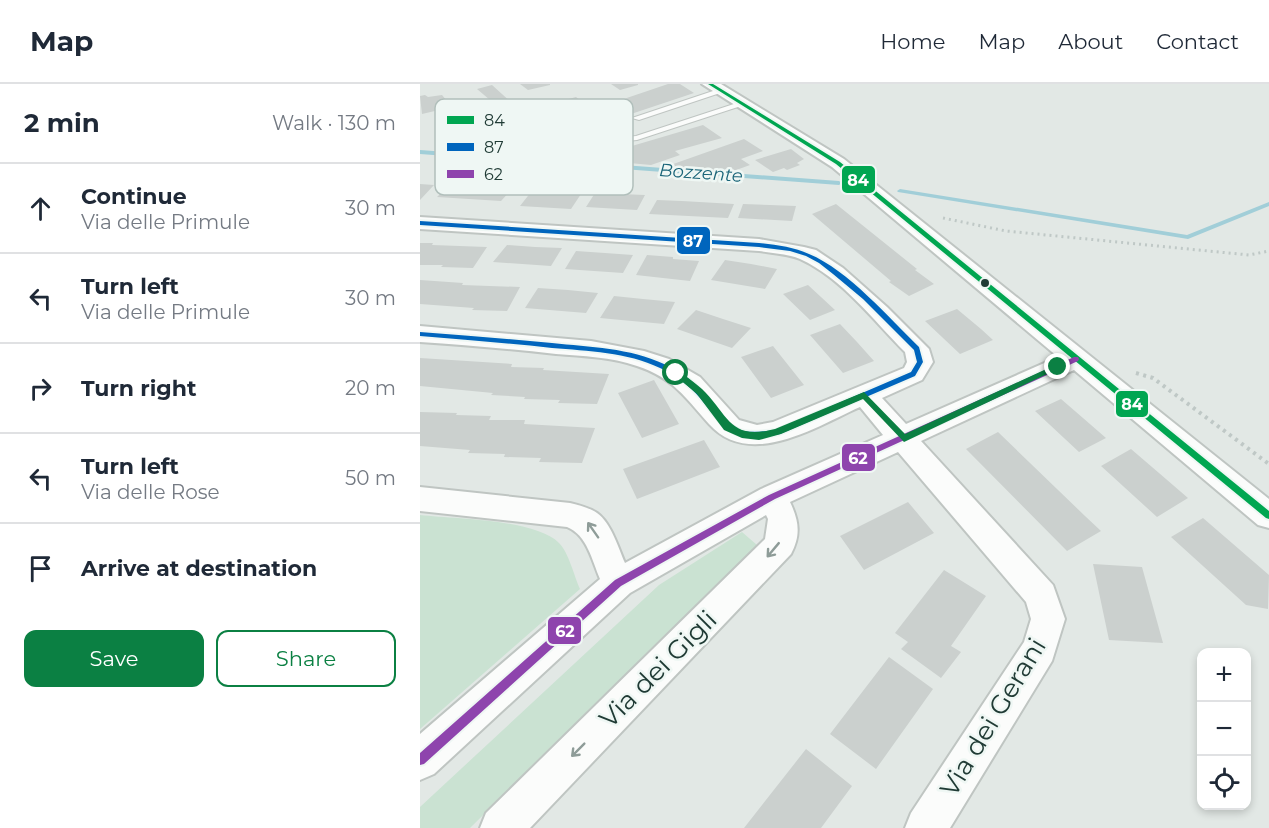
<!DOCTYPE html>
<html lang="en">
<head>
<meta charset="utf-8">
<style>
  body { margin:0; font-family:Montserrat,sans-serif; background:#f2f2f3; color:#1f2937 }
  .controls { position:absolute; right:18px; bottom:18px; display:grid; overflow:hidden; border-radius:12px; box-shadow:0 3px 9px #0003 }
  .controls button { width:54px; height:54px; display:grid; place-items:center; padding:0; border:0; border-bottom:2px solid #e0e1e3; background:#fff; color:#1f2937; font:30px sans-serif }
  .stop { position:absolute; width:18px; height:18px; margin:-14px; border:4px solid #0b8043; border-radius:50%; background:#fff }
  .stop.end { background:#0b8043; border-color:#fff; box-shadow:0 2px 6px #0008 }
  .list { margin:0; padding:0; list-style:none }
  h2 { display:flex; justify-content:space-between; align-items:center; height:78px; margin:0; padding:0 24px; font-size:26px }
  h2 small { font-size:20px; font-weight:400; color:#747a83 }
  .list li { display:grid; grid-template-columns:39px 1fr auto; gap:18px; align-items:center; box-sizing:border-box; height:90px; padding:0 24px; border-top:2px solid #e0e1e3 }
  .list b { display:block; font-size:22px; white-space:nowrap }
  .list p { margin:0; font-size:20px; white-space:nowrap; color:#747a83 }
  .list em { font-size:20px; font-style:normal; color:#747a83 }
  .actions { display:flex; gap:12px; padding:18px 24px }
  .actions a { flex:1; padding:14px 0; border:2px solid #0b8043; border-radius:12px; text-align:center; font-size:21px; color:#0b8043 }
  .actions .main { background:#0b8043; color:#fff }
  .icon { flex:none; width:33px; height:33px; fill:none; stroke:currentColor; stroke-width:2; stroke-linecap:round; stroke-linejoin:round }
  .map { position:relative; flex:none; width:849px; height:744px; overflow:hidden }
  header { display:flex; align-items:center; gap:36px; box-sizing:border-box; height:84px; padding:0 30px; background:#fff; border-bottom:2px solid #e0e1e3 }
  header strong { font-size:28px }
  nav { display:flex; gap:33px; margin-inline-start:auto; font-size:21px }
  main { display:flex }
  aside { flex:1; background:#fff }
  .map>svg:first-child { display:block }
  .green { fill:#cae2d2 }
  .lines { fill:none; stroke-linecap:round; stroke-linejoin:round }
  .stream { fill:#a1ced8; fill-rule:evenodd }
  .building { fill:#cbd0ce }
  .service-casing { stroke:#bfc5c2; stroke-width:2 }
  .minor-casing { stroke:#bfc5c2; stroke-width:4 }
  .path-far1 { stroke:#bfc8c6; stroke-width:3; stroke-dasharray:2 4; stroke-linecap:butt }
  .path { stroke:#bfc8c6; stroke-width:4; stroke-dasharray:3 4.5; stroke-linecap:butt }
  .service { fill:#fbfcfb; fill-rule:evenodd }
  .minor { fill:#fbfcfb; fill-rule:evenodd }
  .bus-1-casing { stroke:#eff7f4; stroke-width:4 }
  .bus-2-casing { stroke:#eff7f4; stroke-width:4 }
  .bus-3-casing { stroke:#eff7f4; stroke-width:4 }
  .bus-1 { fill:#00a651; fill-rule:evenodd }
  .bus-2 { fill:#0065bd; fill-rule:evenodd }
  .bus-3 { fill:#8e44ad; fill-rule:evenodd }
  .oneway { stroke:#8e9c98 }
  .route { fill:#0b8043 }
  .bus-dot { fill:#203b35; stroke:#eff7f4; stroke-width:2 }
  .labels { text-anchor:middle; stroke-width:5; stroke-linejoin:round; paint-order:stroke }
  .far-water-label { font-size:18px; font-style:italic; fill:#196478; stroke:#eff7f4 }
  .near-street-label { font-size:26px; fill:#203b35; stroke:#eff7f4 }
  .key { fill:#eff7f4; stroke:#b1bfbb; stroke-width:1.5 }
  .key-label { font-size:16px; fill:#203b35 }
  .line-badge { stroke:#eff7f4; stroke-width:2 }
  .badge-label { font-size:16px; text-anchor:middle; font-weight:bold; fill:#fff }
</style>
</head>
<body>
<header>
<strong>Map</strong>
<nav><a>Home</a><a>Map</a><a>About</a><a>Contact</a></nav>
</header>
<main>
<aside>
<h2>2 min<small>Walk · 130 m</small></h2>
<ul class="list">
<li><svg class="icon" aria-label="ahead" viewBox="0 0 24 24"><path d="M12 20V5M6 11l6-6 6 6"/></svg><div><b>Continue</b><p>Via delle Primule</p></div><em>30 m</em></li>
<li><svg class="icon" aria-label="left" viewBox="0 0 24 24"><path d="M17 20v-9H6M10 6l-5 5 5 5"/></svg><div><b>Turn left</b><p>Via delle Primule</p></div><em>30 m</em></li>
<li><svg class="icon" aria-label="right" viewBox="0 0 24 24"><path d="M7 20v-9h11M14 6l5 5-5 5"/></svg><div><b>Turn right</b></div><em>20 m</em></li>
<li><svg class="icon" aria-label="left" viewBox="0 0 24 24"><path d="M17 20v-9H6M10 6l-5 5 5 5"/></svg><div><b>Turn left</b><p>Via delle Rose</p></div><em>50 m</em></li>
<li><svg class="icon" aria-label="arrive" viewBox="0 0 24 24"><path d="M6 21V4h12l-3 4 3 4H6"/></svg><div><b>Arrive at destination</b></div></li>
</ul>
<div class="actions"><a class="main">Save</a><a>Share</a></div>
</aside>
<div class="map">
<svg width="849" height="744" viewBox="0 0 849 744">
  <rect width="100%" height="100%" fill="#e2e8e5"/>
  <path class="green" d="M0,431C35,435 115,435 139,459C149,469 154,492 160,505L0,645Z
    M322,448L337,461L50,744H0V723L239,501Z"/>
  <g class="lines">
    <path class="stream" d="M0,66L419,97L422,99L419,101L0,70Z
      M480,105L767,151L849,118V122L768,155L478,108L477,107Z"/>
  </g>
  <path class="building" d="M100,0H130V1L108,6Z
    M191,0H218V1L200,6Z
    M248,0H260L274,9L205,32L189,20Z
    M72,1L93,20L65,27L58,21L70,16L57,5Z
    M5,11L8,13L22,11L32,23L2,30L0,12Z
    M156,13L182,34L137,47L131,41L119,44L96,41L86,32Z
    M283,41L302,54L255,67L260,71L231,81L209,79L195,67Z
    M324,55L343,67L321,75L330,81L308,89L242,84Z
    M371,65L384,75L377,79L380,81L367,86L364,84L353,88L335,76Z
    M0,100L14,101L0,116Z
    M30,100L55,102L93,104L81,117L17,113Z
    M111,108L161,110L151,125L100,122Z
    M175,109L225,111L217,126L166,123Z
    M237,116L262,117L314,120L308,134L229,130Z
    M323,120L350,121L376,122L372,137L318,134Z
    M416,120L497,185L495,186L514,200L489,212L469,198L471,197L392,130Z
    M0,159H13L12,161L67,163L53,184L21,183L23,181H0Z
    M87,161L115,163L142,164L131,182L73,178Z
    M156,167L185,169L213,171L203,189L145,185Z
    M227,171L253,173V175L279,177L270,197L216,191Z
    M305,176L331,180L357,185L345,205L291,196Z
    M0,196L43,199L42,201L100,203L87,227L52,226L54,224L0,220Z
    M388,201L401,213L415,226L390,236L363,210Z
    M118,204L148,206L178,209L166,229L105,224Z
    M194,212L223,215L255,218L244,240L180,234Z
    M537,225L561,245L573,256L540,270L505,237Z
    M276,226L303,235L331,244L312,264L257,245Z
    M420,240L437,258L454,277L423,289L390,251Z
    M353,262L384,301L351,314L321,273Z
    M0,274L92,280L91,283L124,284L123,286L189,290L177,320L138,319L140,316L104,315L105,313L71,311L73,309L0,302Z
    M234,296L259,340L222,354L198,309Z
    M641,315L663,334L686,354L659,368L615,327Z
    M0,328L37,329L36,331L71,332L69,336H105L104,340L175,344L162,379L119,378L121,374L84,373L85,370L48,369L50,366L0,362Z
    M578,348L665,432L681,447L647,467L546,365Z
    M284,356L300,383L217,415L203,385Z
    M711,365L739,389L768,414L737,433L681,382Z
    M488,418L514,449L444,486L420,452Z
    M783,434L849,491L848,525L826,521L751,453Z
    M673,480L722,483L743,559L689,556Z
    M524,486L566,512L531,562L541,568L521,594L481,565L488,558L475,549Z
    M469,573L513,605L456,685L410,650Z
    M386,665L432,702L401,744H324Z"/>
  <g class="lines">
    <g class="service-casing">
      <path id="service" d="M299,5L306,7L219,36L212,34Z
        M320,18L327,20L217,56L197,58L99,51L85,47L71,34L78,32L91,43L100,47L197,54L216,52Z"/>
    </g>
    <g class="minor-casing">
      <path id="minor" d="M282,0H301L424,75L849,415V444L838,441L654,286L501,357L633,501L645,535L632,577L530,744H485L491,729L604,558L611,535L606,518L478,368L370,418C379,437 381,451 371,470L110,744H60L66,729L345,455L348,435L346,431L210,509L14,690L0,696V650L180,495C172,476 167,451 147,443L0,427V403L150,419C158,421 170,424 177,429C191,439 198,463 205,479L341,405L463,351L440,323C397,342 330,386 289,340C265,313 253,294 217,282C191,273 163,272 136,270C91,265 45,261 0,258V242L171,257L224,267L249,275L280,293L319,336L337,341L353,338L484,284L487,278L485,268C453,236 422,194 380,175C368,170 353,169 339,167L0,145V133L339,155L384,163L396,166L423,184L467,223L509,265L513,278L502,296L462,314L486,340L638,273L412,83Z"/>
    </g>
    <path class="path-far1" d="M523,134L586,147L829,171L849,167"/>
    <path class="path" d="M716,289L733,294L849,380"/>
    <use href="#service" class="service"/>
    <use href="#minor" class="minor"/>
    <g class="bus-1-casing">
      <path id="bus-1" d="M288,0H293L420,78L849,427V435L846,434L416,80Z"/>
    </g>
    <g class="bus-2-casing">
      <path id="bus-2" d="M0,137L339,159C356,161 374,163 389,170C428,186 469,234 499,263L503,278L495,292L360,350C314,361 306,346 280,314C269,301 255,291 240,284C207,268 168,267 132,264C88,259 44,256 0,252V248C44,251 88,255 132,259C170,263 210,264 244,280C255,286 266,292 275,300C290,315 302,342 324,347C335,349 345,347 356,346L491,288L497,278L494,266L443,215L413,190L399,179L386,172L370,167L339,163L0,141Z"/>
    </g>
    <g class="bus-3-casing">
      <path id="bus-3" d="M654,273H658L659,275L658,277L355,415L201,502L4,680L0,681V669L195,496L349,411Z"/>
    </g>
    <use href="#bus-1" class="bus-1"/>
    <use href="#bus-2" class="bus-2"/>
    <use href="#bus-3" class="bus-3"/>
  </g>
  <defs><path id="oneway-shaft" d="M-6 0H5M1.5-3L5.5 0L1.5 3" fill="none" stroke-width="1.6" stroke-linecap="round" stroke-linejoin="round" transform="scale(1.5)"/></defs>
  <g class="oneway">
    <use href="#oneway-shaft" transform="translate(173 446) rotate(-125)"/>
    <use href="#oneway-shaft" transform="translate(353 466) rotate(130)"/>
    <use href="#oneway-shaft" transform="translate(158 666) rotate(135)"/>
  </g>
  <path class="route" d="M635,281L642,283L484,358L443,315L361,350L339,356L322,354L304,346L277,310L252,289L259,287C267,293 275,299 282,305C309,331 309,357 355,345L444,308L485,350Z"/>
  <circle class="bus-dot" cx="565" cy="199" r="5"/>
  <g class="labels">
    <g class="far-water-label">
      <text transform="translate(281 89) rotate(4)" y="6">Bozzente</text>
    </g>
    <g class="near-street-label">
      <text transform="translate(238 585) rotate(-45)" y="9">Via dei Gigli</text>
      <text transform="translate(573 633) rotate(-59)" y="9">Via dei Gerani</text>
    </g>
  </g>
  <rect x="15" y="15" width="198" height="96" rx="9" class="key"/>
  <rect x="27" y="32" width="27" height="8" fill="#00a651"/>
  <rect x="27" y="59" width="27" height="8" fill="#0065bd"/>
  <rect x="27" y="86" width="27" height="8" fill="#8e44ad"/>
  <g class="key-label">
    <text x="64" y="42">84</text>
    <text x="64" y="69">87</text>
    <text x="64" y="96">62</text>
  </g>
  <g class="line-badge">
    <rect x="421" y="81" width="35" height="29" rx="6" fill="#00a651"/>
    <rect x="256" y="142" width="35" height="29" rx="6" fill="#0065bd"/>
    <rect x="695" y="306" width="34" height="28" rx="6" fill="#00a651"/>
    <rect x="421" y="359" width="35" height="29" rx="6" fill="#8e44ad"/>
    <rect x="127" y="532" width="35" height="29" rx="6" fill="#8e44ad"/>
  </g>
  <g class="badge-label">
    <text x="438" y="102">84</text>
    <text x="273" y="163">87</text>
    <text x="712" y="326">84</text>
    <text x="438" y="380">62</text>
    <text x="145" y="553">62</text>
  </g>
</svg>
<div class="controls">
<button>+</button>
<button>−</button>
<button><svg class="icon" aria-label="locate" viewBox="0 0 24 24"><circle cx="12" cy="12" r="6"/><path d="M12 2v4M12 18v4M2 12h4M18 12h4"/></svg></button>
</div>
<div class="stop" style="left:256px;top:289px"></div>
<div class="stop end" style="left:638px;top:283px"></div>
</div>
</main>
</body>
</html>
